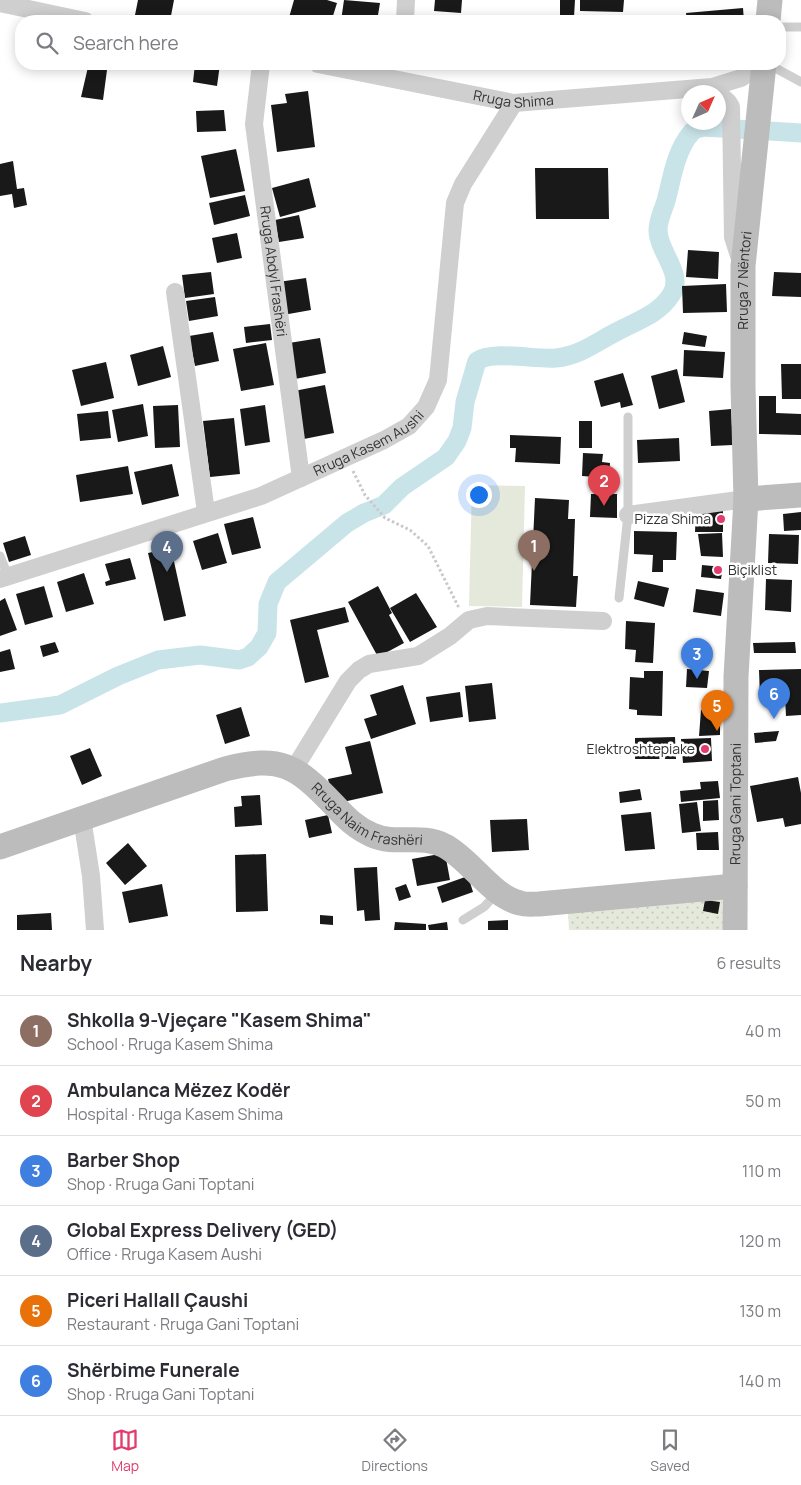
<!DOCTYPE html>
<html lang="en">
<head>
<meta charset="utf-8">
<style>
  body { margin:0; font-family:Manrope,sans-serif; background:#f2f2f3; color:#2b2b33 }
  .compass { position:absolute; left:681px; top:85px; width:45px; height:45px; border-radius:50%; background:#fff; box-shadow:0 2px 12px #0003; rotate:45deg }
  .you { position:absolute; left:478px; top:494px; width:18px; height:18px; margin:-12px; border:4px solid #fff; border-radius:50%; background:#1a73e8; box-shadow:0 0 0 8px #1a73e833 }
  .badge { display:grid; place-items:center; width:32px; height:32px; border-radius:50%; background:#e13c6d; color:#fff; font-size:16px; font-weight:700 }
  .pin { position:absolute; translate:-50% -41px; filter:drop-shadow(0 1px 2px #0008) }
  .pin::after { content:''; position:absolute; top:26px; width:18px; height:15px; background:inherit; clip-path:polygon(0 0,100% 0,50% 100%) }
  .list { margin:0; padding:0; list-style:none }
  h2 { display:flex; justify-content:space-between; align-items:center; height:65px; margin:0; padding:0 20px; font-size:21px }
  h2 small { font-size:16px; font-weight:400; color:#7c7c81 }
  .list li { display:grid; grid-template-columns:32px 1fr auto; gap:15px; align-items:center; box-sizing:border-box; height:70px; padding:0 20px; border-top:1px solid #e1e1e2 }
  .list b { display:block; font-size:19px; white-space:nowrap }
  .list p { margin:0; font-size:16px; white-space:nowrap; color:#7c7c81 }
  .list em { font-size:16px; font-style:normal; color:#7c7c81 }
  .icon { flex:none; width:28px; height:28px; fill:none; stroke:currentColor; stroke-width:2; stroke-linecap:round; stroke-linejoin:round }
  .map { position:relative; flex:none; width:801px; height:930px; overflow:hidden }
  .search { position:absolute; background:#fff; box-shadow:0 2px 12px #0003; left:15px; right:15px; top:15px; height:55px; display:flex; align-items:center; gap:12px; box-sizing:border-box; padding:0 18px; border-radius:20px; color:#7c7c81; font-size:19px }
  .sheet { height:485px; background:#fff }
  nav { display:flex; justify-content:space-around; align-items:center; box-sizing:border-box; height:70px; border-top:1px solid #e1e1e2; background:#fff; font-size:14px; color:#7c7c81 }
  nav a { display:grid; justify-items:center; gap:2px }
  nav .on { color:#e13c6d }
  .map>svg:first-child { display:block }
  .grass { fill:url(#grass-dots) }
  .garden { fill:#e5e9dc }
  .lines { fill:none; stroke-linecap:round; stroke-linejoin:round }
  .canal { stroke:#c9e4e9; stroke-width:19 }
  .building { fill:#191919 }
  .path { stroke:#c9c9c9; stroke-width:3; stroke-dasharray:2.5 2.5; stroke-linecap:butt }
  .lane { stroke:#cfcfcf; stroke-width:9 }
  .street { stroke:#cfcfcf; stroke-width:18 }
  .secondary { stroke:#bcbcbc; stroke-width:25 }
  .poi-dot { fill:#e13c6d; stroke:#fff; stroke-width:2 }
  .labels { text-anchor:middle; stroke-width:5; stroke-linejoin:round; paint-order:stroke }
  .street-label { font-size:14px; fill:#323232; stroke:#fff }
  .poi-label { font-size:14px; fill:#323232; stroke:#fff; text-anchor:end }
</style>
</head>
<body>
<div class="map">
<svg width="801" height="930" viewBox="0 0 801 930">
  <defs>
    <pattern id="grass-dots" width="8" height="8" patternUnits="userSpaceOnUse" patternTransform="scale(1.25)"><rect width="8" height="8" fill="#e5e9dc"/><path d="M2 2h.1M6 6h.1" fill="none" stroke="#c5c8bd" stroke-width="1.8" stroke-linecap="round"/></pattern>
  </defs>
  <rect width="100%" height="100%" fill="#fff"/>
  <path class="grass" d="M722,897L723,930H569L568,913Z"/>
  <path class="garden" d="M472,485L525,486L522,607L469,606Z"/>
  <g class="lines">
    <path class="canal" d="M0,713L60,705L118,676L158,660L200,655L239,660L248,657L259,647L267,633L268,604L277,582L347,523L364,513L384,505L402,487L446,457L457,441L462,428L465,402L477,361C493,350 536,360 556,358C580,356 598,341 618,331C637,321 659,314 671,295C685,274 658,252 658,230C658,220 663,210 666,201C672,179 675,152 691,133C694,129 699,128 704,127L801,133"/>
  </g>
  <path class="building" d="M138,0H174L170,21L135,15Z
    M294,0H327L337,3L332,19L323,16L321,21H288Z
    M344,0L380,3L377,21H341Z
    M435,0H462L461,13L434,11Z
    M560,0H575L574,17L560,16Z
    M580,0H624L623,12L580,11Z
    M743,8L744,21H687L686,13Z
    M416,15L451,17L450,21H416Z
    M195,64H220L217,86L193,82Z
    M688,64H712V70H688Z
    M88,67L107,70L103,100L81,97Z
    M308,91L315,147L277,152L271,105L287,103L285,94Z
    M224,110L226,131L197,132L196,111Z
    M236,149L245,191L210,198L201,156Z
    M13,161L17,189L24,188L27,205L14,208L12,194L0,196V164Z
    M535,168H608L609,219H536Z
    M309,178L316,207L280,217L272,188Z
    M245,195L250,216L214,225L209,203Z
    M299,215L304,238L279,242L275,220Z
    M237,233L242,258L217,263L212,238Z
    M688,250L719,252L718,279L686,277Z
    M211,272L214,294L185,298L182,275Z
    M774,272L801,273V297L772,296Z
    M306,278L311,310L283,315L278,282Z
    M726,284L727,312L683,313L682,286Z
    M215,297L218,316L189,321L186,301Z
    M270,324L272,340L246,343L244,327Z
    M213,332L219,361L195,366L189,336Z
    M684,332L707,336L705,347L682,344Z
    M320,338L326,373L295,379L289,343Z
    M266,343L274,385L241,391L233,349Z
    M163,346L171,377L138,386L130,355Z
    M684,350L725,352L723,378L683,376Z
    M106,362L114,398L81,406L72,370Z
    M781,364H801V399H782Z
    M677,369L685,402L659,409L651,376Z
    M623,373L633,405L621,408L620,402L601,407L594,381Z
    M325,385L334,433L304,439L294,391Z
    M759,396H776V413L801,414V435L759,434Z
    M143,404L148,436L118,442L112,410Z
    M178,405L180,447L155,448L153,406Z
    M265,405L270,442L245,446L240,409Z
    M731,409L733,445L711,446L709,411Z
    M108,411L111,438L80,441L77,414Z
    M234,418L240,474L210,477L203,421Z
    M579,421H592V448H579Z
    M510,435L561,437L560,464L515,462L516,448H510Z
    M679,438L680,461L638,463L637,440Z
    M583,453L603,454L602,462L610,463L609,478L582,476Z
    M172,464L179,496L142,505L134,472Z
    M128,466L133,494L80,502L76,475Z
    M591,494H617V518L590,517Z
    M535,498L569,500L568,519H575L573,576H578L576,607L530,605Z
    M696,509H723V532H695Z
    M801,512V530L784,531L783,514Z
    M253,517L261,548L232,555L224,524Z
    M634,531L677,532L676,560H663V572H652L653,555L634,554Z
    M218,533L227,563L202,570L193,541Z
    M722,533L723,557L701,556L698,534Z
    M769,534L799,535L798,564L768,563Z
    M25,536L31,555L9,562L3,543Z
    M171,548L186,616L164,621L148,553Z
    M130,558L136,579L106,586L105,582L110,580L105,564Z
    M702,565L723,567L721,579L701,577Z
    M84,573L94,604L66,612L57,582Z
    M766,579L792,580L791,612L765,610Z
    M638,581L669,588L664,607L634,599Z
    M44,586L53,617L25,625L16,594Z
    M378,586L392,613L389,615L404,643L378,657L348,602Z
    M696,589L724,593L721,616L693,612Z
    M416,593L437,627L410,642L390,608Z
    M5,598L17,630L0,636V601Z
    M345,607L349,622L317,630L329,677L305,683L290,620Z
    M626,621L655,623L653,663L635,662L636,650L625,649Z
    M55,642L59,652L43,657L40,646Z
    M795,642L796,653H754L753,643Z
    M10,649L15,669L0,672V652Z
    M687,669L709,671L707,688L686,687Z
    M801,669V715L786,716L785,697L760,698L759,670Z
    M644,671H663L662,716L637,715V710L629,709L630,677L644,678Z
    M492,683L496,719L469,722L465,686Z
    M403,685L416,724L371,739L364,719L377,715L370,695Z
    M460,692L463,717L430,722L426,697Z
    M241,707L250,736L225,744L216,715Z
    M701,710L720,711V735L699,736Z
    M779,731L776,741L755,743L754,733Z
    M675,737L676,759H635V738Z
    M711,738L712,761L683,763L681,739Z
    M370,741L383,793L334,804L328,779L352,774L345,747Z
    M90,748L102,776L82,785L70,756Z
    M798,777L801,793V824L785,827L783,818L757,822L750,786Z
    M718,781L720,798L681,802L680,791L701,789L700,782Z
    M640,789L642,800L620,803L619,792Z
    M260,795L262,825L235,827L234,807L242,806L241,796Z
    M718,800L719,820L703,821V801Z
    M697,802L701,831L682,833L679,804Z
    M651,812L655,849L625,851L621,815Z
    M328,815L332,833L309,838L305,820Z
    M527,819L529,850L492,852L490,820Z
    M718,832L719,850H697L696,833Z
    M128,843L147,866L125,885L106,863Z
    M445,853L450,880L417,886L412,859Z
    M266,854L268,911L236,912L235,855Z
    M377,867L380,920L365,921L364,910L357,911L354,868Z
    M468,876L473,892L442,903L437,887Z
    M162,884L168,916L129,923L122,892Z
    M406,884L411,897L399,901L395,888Z
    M705,900L720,902L718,914L703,911Z
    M51,913L52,930H17V915Z
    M320,915L333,916V925L320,924Z
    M508,920V930H488V921Z
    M395,922L426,924V930H394Z
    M447,922L448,930H429L428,925Z"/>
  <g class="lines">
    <path class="path" d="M353,471L365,495L385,518L410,530L428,546L459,608"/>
    <path class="lane" d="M780,27H801
      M768,64L801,82
      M0,556L8,576
      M619,598L628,515V417
      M463,920L484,907L497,893"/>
    <g class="street">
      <path d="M0,3L85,21"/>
      <path d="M405,21L406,0"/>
      <path id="s1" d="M261,64L254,124L301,478"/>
      <path id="s2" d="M318,64L514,103L712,87L741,78L760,64"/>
      <path d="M718,93L728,102L731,107L733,237L740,259"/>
      <path d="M175,292L206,512"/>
      <path d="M628,515L746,499"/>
      <path id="s3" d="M0,579L261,496L384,440L409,426L426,407L438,380L455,203L463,184L514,103"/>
      <path d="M294,769L348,681L359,670L369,664L418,656L450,636L469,620L487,616L603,621"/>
      <path d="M82,818L91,876L95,930"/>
    </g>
    <g class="secondary">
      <path d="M768,21L770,0"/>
      <path d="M746,499L801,495"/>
      <path id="s4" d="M0,847L225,769C280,755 296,765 334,805C346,818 356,828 372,835C397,846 420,833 445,846C472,861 491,896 520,903C526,905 533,904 539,904L735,886"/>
      <path id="s5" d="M735,930L736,677L746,499L743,386V266L764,64"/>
    </g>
  </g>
  <g class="poi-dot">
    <circle cx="721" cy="519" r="5"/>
    <circle cx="718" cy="570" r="5"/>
    <circle cx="705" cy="749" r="5"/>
  </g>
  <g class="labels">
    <g class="street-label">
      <text dy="5" stroke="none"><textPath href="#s2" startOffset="199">Rruga Shima</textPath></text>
      <text dy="5" stroke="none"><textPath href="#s1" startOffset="209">Rruga Abdyl Frashëri</textPath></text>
      <text dy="5" stroke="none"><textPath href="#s5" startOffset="650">Rruga 7 Nëntori</textPath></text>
      <text dy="5" stroke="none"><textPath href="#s3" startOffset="394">Rruga Kasem Aushi</textPath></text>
      <text dy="5" stroke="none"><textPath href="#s5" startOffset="126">Rruga Gani Toptani</textPath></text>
      <text dy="5" stroke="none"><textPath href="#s4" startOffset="398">Rruga Naim Frashëri</textPath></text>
    </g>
    <g class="poi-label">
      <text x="711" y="524">Pizza Shima</text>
      <text x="728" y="575" text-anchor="start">Biçiklist</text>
      <text x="695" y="754">Elektroshtepiake</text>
    </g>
  </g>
</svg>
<svg class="compass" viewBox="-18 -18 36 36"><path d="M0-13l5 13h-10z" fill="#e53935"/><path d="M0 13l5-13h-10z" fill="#7c7c81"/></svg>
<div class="you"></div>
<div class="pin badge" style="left:534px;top:571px;background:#8d6e63">1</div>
<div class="pin badge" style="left:604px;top:506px;background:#e0444e">2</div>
<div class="pin badge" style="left:697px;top:679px;background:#3f7fe0">3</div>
<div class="pin badge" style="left:167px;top:572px;background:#5c6f8a">4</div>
<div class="pin badge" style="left:717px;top:731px;background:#e8710a">5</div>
<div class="pin badge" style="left:774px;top:719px;background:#3f7fe0">6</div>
<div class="search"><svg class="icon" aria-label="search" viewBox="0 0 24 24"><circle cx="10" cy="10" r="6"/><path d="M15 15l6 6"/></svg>Search here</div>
</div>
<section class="sheet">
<h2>Nearby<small>6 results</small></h2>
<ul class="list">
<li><span class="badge" style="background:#8d6e63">1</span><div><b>Shkolla 9-Vjeçare &quot;Kasem Shima&quot;</b><p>School · Rruga Kasem Shima</p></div><em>40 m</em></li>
<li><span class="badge" style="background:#e0444e">2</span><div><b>Ambulanca Mëzez Kodër</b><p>Hospital · Rruga Kasem Shima</p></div><em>50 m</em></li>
<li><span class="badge" style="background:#3f7fe0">3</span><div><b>Barber Shop</b><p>Shop · Rruga Gani Toptani</p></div><em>110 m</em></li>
<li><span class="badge" style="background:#5c6f8a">4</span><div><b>Global Express Delivery (GED)</b><p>Office · Rruga Kasem Aushi</p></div><em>120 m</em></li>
<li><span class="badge" style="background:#e8710a">5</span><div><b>Piceri Hallall Çaushi</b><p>Restaurant · Rruga Gani Toptani</p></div><em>130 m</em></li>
<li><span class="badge" style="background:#3f7fe0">6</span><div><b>Shërbime Funerale</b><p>Shop · Rruga Gani Toptani</p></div><em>140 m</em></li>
</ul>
</section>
<nav>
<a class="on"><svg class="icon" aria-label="map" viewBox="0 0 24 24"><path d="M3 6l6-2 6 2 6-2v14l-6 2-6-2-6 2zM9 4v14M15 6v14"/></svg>Map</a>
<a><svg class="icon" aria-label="directions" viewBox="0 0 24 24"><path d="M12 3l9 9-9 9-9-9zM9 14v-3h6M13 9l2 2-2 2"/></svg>Directions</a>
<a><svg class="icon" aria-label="saved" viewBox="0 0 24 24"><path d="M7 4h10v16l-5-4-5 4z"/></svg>Saved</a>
</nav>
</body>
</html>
